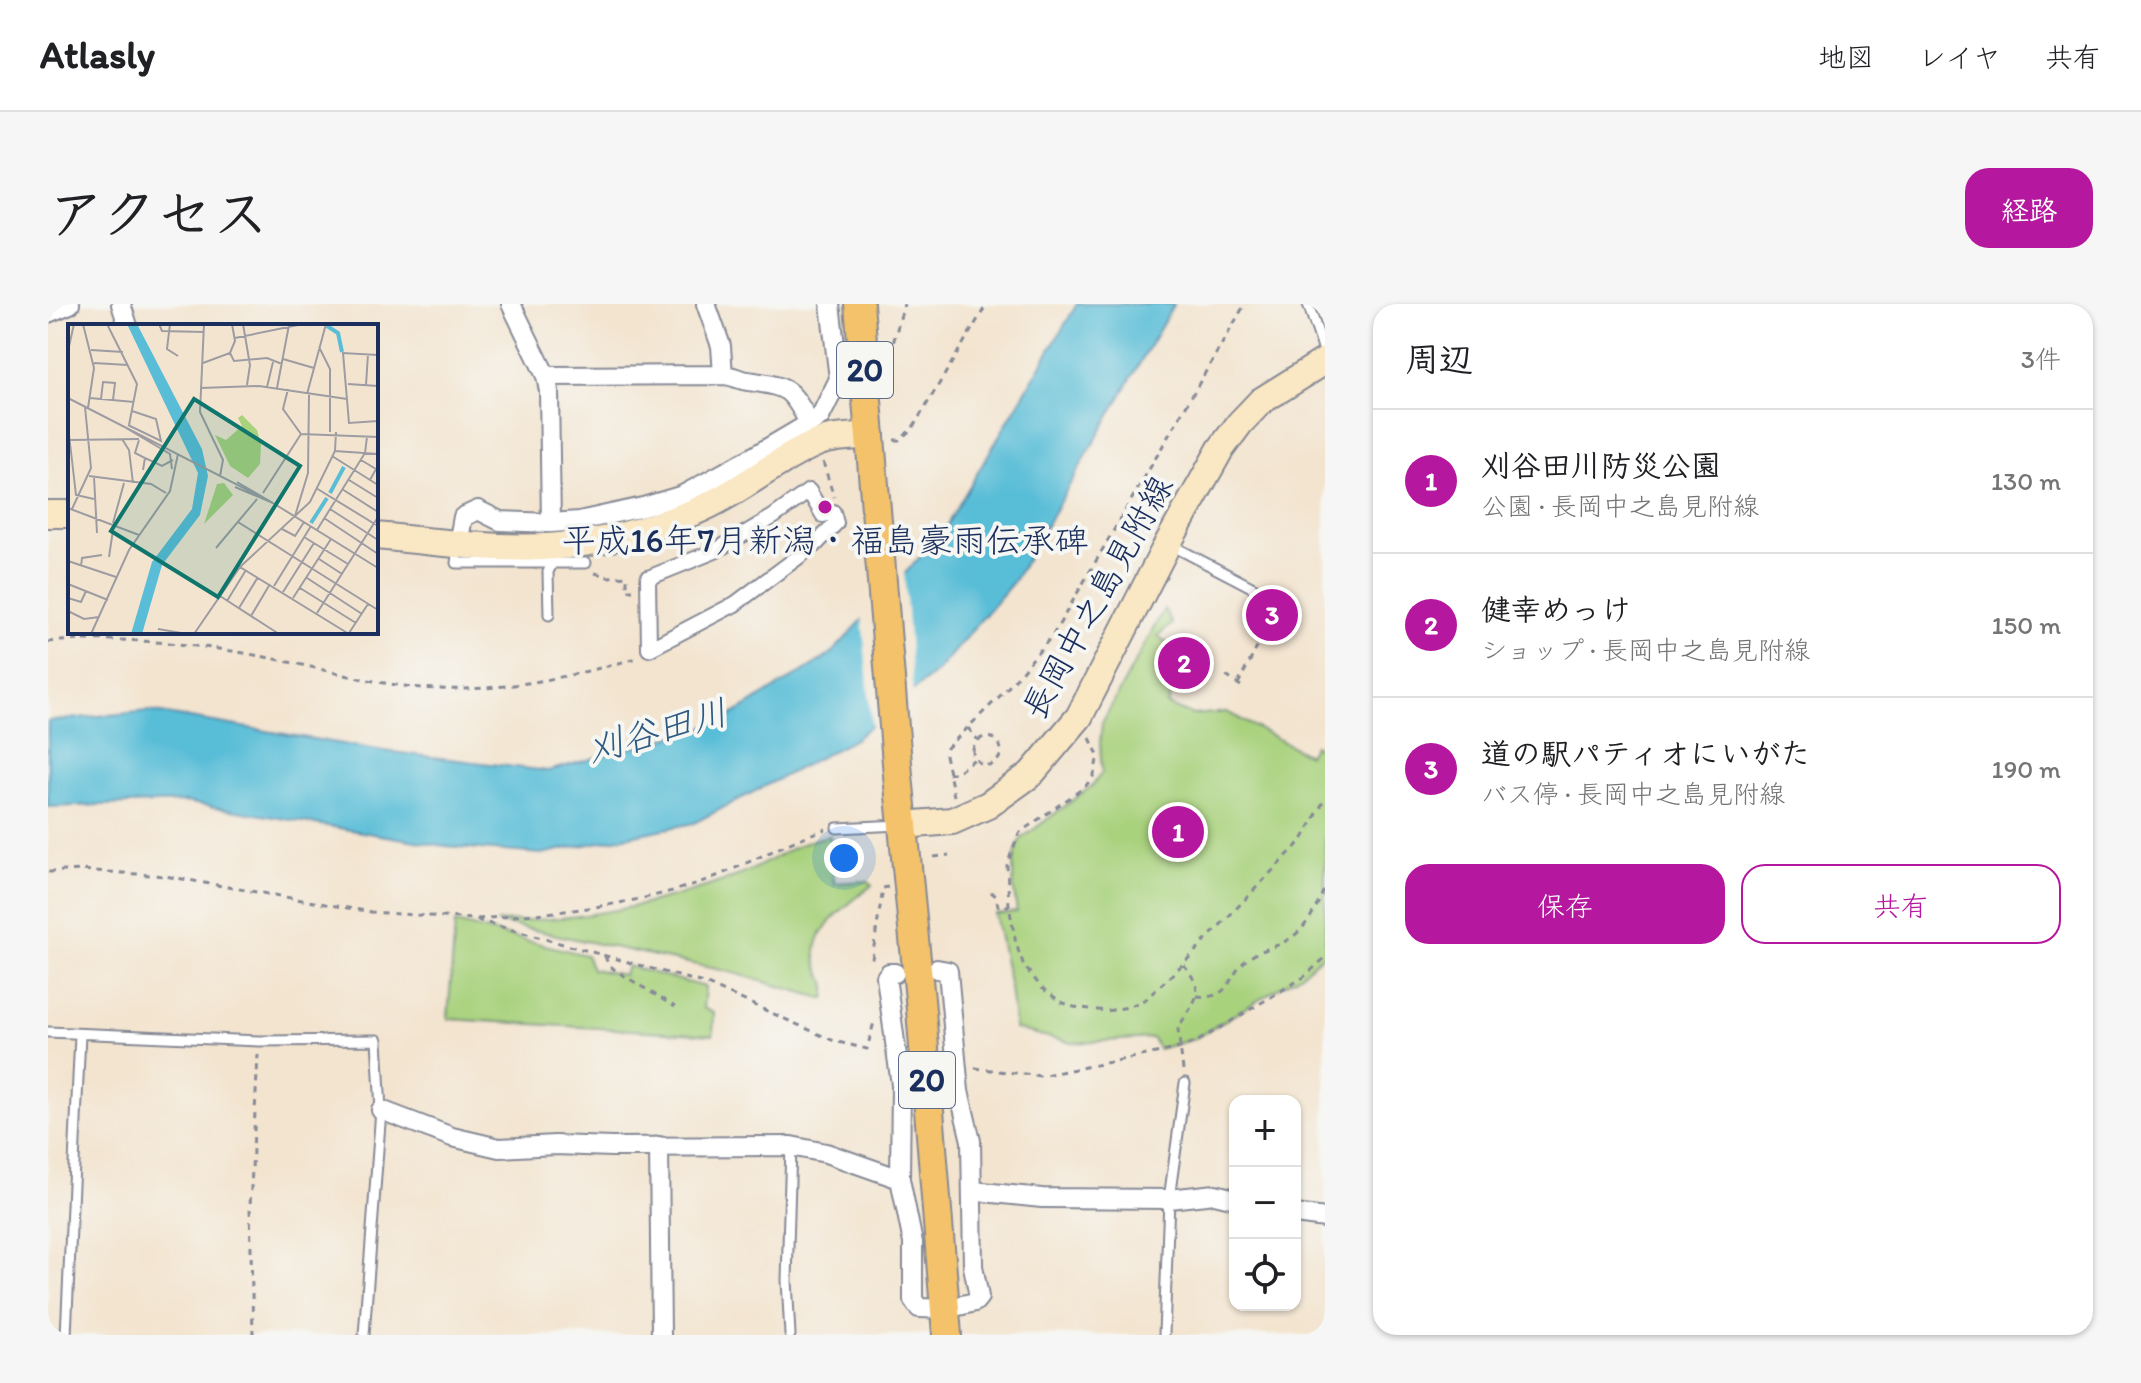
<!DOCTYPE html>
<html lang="ja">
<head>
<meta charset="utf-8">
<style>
  body { margin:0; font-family:Itim,"Klee One",sans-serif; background:#f6f6f6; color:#202124 }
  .controls { position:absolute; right:24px; bottom:24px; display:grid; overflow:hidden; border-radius:16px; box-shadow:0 2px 6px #0004 }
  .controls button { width:72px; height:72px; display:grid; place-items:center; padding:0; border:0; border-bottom:2px solid #e0e0e0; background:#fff; color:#202124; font:40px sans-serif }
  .you { position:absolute; left:796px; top:554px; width:28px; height:28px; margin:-20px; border:6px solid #fff; border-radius:50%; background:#1a73e8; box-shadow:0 0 0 12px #1a73e833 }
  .badge { display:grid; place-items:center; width:52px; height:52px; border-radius:50%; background:#b5179e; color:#fff; font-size:26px; font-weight:700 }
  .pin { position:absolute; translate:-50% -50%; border:4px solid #fff; box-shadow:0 2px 8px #0006 }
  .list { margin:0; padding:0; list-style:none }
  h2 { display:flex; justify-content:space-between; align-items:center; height:104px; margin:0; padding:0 32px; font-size:34px }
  h2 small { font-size:26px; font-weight:400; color:#757577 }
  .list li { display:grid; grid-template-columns:52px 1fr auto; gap:24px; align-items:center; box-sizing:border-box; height:144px; padding:0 32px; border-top:2px solid #e0e0e0 }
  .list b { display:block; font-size:30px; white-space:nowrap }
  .list p { margin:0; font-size:26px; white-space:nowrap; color:#757577 }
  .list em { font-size:26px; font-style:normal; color:#757577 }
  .actions { display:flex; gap:16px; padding:24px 32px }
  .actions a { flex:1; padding:18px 0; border:2px solid #b5179e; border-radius:24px; text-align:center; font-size:28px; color:#b5179e }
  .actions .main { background:#b5179e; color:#fff }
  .icon { flex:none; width:44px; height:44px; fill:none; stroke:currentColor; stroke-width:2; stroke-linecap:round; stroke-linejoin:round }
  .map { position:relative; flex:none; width:1277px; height:1031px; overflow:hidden; border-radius:24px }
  header { display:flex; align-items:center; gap:48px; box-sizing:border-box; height:112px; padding:0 40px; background:#fff; border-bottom:2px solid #e0e0e0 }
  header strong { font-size:38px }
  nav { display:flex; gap:44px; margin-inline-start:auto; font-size:28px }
  .intro { display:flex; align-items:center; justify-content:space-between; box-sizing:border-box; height:192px; padding:0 48px }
  h1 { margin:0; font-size:56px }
  .button { padding:20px 36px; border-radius:24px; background:#b5179e; color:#fff; font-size:28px; font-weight:700 }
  main { display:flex; gap:48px; padding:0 48px }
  aside { flex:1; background:#fff; border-radius:24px; box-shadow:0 2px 6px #0004 }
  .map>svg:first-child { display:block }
  .green { fill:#a9d27d; stroke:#62806e; stroke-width:2 }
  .water { fill:#59bdd7; stroke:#3a769a; stroke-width:2 }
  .pier { fill:#f3e4cf }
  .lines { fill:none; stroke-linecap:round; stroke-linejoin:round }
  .service-casing { stroke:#878a96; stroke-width:13 }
  .pedestrian-casing { stroke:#878a96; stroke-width:18 }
  .minor-casing { stroke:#878a96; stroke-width:22 }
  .secondary-casing { stroke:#878a96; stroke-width:30 }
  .primary-casing { stroke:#878a96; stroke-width:32 }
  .path { stroke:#878a96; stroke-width:3; stroke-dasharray:6 6; stroke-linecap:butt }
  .service { stroke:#fff; stroke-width:9 }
  .pedestrian { stroke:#fff; stroke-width:14 }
  .minor { stroke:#fff; stroke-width:18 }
  .secondary { stroke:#fae7c3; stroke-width:26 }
  .primary { stroke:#f3c26a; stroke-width:28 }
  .poi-dot { fill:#b5179e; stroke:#f6f6f2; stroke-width:3 }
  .labels { text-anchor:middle; stroke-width:8; stroke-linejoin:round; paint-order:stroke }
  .shield { fill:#f6f6f2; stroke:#5d6b8a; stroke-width:2 }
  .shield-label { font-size:32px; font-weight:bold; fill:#1b2f5e }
  .poi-label { font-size:34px; fill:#1b2f5e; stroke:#f6f6f2 }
  .street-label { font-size:34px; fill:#1b2f5e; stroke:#f6f6f2 }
  .water-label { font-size:36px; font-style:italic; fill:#2e5a82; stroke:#f6f6f2 }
  .inset-river { fill:none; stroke:#59bdd7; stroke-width:4 }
  .inset-road { fill:none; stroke:#9d9ca2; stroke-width:2 }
  .view { fill:#0f766e; fill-opacity:0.15; stroke:#0f766e; stroke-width:4 }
  .inset-edge { fill:none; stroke:#1b2f5e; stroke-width:4 }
</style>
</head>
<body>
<header>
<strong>Atlasly</strong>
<nav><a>地図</a><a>レイヤ</a><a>共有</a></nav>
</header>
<div class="intro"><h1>アクセス</h1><a class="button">経路</a></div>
<main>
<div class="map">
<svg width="1277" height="1031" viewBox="0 0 1277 1031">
  <rect width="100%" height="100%" fill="#f6f6f2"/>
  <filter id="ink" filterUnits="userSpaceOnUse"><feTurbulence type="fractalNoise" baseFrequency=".0125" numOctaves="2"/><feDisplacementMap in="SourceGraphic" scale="16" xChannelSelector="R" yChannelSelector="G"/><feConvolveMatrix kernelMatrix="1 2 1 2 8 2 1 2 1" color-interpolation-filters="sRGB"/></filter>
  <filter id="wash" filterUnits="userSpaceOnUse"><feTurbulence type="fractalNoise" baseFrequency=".006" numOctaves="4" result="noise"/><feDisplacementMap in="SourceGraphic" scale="32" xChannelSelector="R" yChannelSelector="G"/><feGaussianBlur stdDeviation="1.8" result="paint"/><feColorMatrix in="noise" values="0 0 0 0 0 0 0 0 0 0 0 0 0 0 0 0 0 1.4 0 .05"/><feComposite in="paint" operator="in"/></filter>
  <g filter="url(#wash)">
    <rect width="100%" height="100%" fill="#f3e4cf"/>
    <path class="green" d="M1116,305L1124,320L1110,332L1119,339C1109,357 1109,374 1125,388L1119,401L1144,411L1179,408L1260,451L1266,441L1273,446L1277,441V649L1252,671L1146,735L1110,745L1105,734L1024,739L967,725L962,684L947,610L969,608C965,582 961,559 973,535L1045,481L1054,468L1052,439L1054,419Z
      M782,532L786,579L821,577L824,581C802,600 760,625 769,659C774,676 781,677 777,695L682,668L448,618C534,616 607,602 687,573C720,561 747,537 782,532Z
      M407,619L538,651L544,665L576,671L579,662L657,683L655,704L666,709L665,731L400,715Z"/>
    <path class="water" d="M1029,0H1126L966,277L890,366L807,435L646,519L493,550L397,542L136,498L0,503V417L101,407L336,447L500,467L671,419L783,350L894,229Z"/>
    <path class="pier" d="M856,265L865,392L824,426L814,311Z"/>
  </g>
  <g filter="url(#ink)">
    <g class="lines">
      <g class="service-casing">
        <path id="service" d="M1260,0L1277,50
          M1123,241L1242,303
          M410,244L408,259H538
          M501,311L500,268L506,256
          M789,524L852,521
          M0,728L211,737L329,736L333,806L316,1031
          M18,1031L32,731
          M742,1031L739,976L743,843
          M1116,1031L1121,895L1137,779"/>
      </g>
      <g class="pedestrian-casing">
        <path id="pedestrian" d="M761,187L775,211L785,208L788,219L769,239L687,300L601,345L600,274L667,247L725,213Z"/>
      </g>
      <g class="minor-casing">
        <path id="minor" d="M73,0L80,22
          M463,0L498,72L501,87L503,219
          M658,0L673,42L675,71C684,71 691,76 700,77C739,83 742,82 761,119
          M0,9L22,0
          M498,72L675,71
          M410,240L415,213L430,206L452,217L503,219L531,217L595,203L635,191L701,155L772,113L791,75L782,0
          M847,669H841L838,673L853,781L852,875L865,939V996L871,1004L898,1005L927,998L931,993L925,962L923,837L911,787L900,667L889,665
          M333,806L404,833L451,844L507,841L564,843L743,842L778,849L852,875
          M611,842L613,1031
          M925,887L994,894L1121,895L1167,890L1187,895
          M1247,910L1277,914"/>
      </g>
      <g class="secondary-casing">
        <path id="secondary" d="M0,210H22
          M328,232C395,238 467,250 535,239C573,234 611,222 646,208C690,190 726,157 769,139C785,132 805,133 823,131
          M855,521L904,517L940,501L983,470L1031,413L1120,239L1172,146L1192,119L1213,97L1277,57"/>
      </g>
      <g class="primary-casing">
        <path id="primary" d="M811,0L850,471L873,706L899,1031"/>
      </g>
      <path class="path" d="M839,61L856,0
        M846,136H851L864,125L939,0
        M775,158L786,193
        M1084,244L1092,249
        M547,269L560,273L579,272V286H585
        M0,338C70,332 143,339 212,352C271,363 331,383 391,385C459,387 525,372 589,354
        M1178,372L1193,382
        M1190,380L1227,309
        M920,424L930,436
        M925 447a14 14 0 1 1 28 0a14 14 0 1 1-28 0Z
        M1042,434L1050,451L1046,471L1037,483L971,529L959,561L961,602L968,640L976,662L994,684L1013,698L1026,703L1059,707L1080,703L1098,695L1135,660L1254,536L1277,495
        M900,470L909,468L928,454
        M906,492L897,451L899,444L956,388L1005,331L1197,0
        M886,553L901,551
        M0,568L33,566L117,572L323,608L425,615L659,680L786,737L819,745L826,718
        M943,588L948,592L950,602H961
        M429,615C505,609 581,603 653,578C696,563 735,539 778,525
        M557,652L560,660L567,666L627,703
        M824,655L835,584L840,583
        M1149,692C1185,697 1179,669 1201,654C1211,646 1225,644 1236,638C1258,627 1268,605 1277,583
        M927,764L992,772L1128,745L1150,737L1256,673L1277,654
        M1135,766L1130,725C1145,696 1161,691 1135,660
        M205,1031L202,903L210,751"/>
      <use href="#service" class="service"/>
      <use href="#pedestrian" class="pedestrian"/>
      <use href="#minor" class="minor"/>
      <use href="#secondary" class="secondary"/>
      <use href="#primary" class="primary"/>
    </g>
  </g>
  <circle class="poi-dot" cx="777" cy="203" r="8"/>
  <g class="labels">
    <g class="shield">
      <rect x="789" y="38" width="56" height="56" rx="6"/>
      <rect x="851" y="748" width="56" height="56" rx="6"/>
    </g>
    <g class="shield-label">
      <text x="817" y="77">20</text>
      <text x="879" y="787">20</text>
    </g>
    <g class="poi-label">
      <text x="777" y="248">平成16年7月新潟・福島豪雨伝承碑</text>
    </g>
    <g class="street-label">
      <text transform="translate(1049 293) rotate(-61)" y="12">長岡中之島見附線</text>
    </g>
    <g class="water-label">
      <text transform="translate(609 426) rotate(-16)" y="13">刈谷田川</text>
    </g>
  </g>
  <g transform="translate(20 20)">
    <rect width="310" height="310" fill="#f3e4cf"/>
    <path d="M174,91L189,106L193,121L192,140L180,154L162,142L147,111L158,116L174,102L170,94ZM156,159L165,171L136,200L149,160Z" fill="#a9d27d"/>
    <path d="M59,0H69L134,125L140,152L132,191L94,241L74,310H63L84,238L124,185L130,149Z" fill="#59bdd7"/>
    <path class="inset-river" d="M259,2L270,9L274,28M262,169L276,143M243,199L259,174"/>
    <path class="inset-road" d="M15,0L26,44L20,84M39,0L69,60L61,101M91,0L94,7L136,8M102,0L99,25L110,32M136,0L132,88L155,136L152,152M175,0L182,41L179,61M167,14L235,0M251,23L262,45V108M23,26L55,28M0,27L6,0M162,29L166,37L199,34L214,40M310,31L275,29L281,99L310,97M215,35L246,44M26,39L60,41M135,39L162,29L167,17L164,0M280,60L310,62M298,61L300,30M199,63L205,38M133,64L191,62L279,75M209,64L221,1M220,65L215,85L233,110M239,70L258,0M0,74L205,179L310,244M22,74L66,78M33,75L35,58L47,59L45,76M53,101L102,130L104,145M60,101L93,117L88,95L64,87M0,102L8,171L26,175M233,110L310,113M54,115L61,126L65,159M2,116L71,115M71,116L67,129L77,134L75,146M267,127L310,130M264,132L310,161M77,134L94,142L105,136M293,136L308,145L302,156M21,152L83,160L98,169M26,153L29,209M281,156L310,174M169,158L205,179M167,163L205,179M248,164L310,202M274,165L310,188M195,169L233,110M0,184L71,211M4,185L23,144L17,83M262,185L310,216M227,192L240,149L241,71M256,194L310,230M170,198L310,286M45,199L56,159M214,205L227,212L236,198M249,206L297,129L299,113M236,213L280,240M148,224L189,175M41,233L46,199M251,235L274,250M0,237L48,253M13,242L14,234L34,231M172,243L281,310M239,254L294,290M0,260L40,276M206,262L243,202M232,264L288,299M215,268L246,219M152,272L211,310M0,274L13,278L18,267M225,274L263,215M159,277L178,246M171,284L190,253M0,287L16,295L31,293M249,289L310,193M183,292L202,260M90,305L119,310M281,309L300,280M23,310L61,226L102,167L110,130M126,310L172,243L242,178L267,127L268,108"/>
    <path class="view" d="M126,75L232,142L150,273L43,207Z"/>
    <rect width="310" height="310" class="inset-edge"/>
  </g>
</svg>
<div class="controls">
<button>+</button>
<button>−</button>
<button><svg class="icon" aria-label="locate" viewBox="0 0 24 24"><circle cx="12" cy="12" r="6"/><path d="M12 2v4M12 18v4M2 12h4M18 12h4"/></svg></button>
</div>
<div class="you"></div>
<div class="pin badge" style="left:1130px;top:528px">1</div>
<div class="pin badge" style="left:1136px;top:359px">2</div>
<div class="pin badge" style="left:1224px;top:311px">3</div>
</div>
<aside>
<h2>周辺<small>3件</small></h2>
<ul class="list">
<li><span class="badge">1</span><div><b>刈谷田川防災公園</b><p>公園 · 長岡中之島見附線</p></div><em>130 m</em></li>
<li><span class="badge">2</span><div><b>健幸めっけ</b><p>ショップ · 長岡中之島見附線</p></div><em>150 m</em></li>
<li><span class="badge">3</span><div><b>道の駅パティオにいがた</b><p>バス停 · 長岡中之島見附線</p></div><em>190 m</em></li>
</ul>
<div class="actions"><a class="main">保存</a><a>共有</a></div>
</aside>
</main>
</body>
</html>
